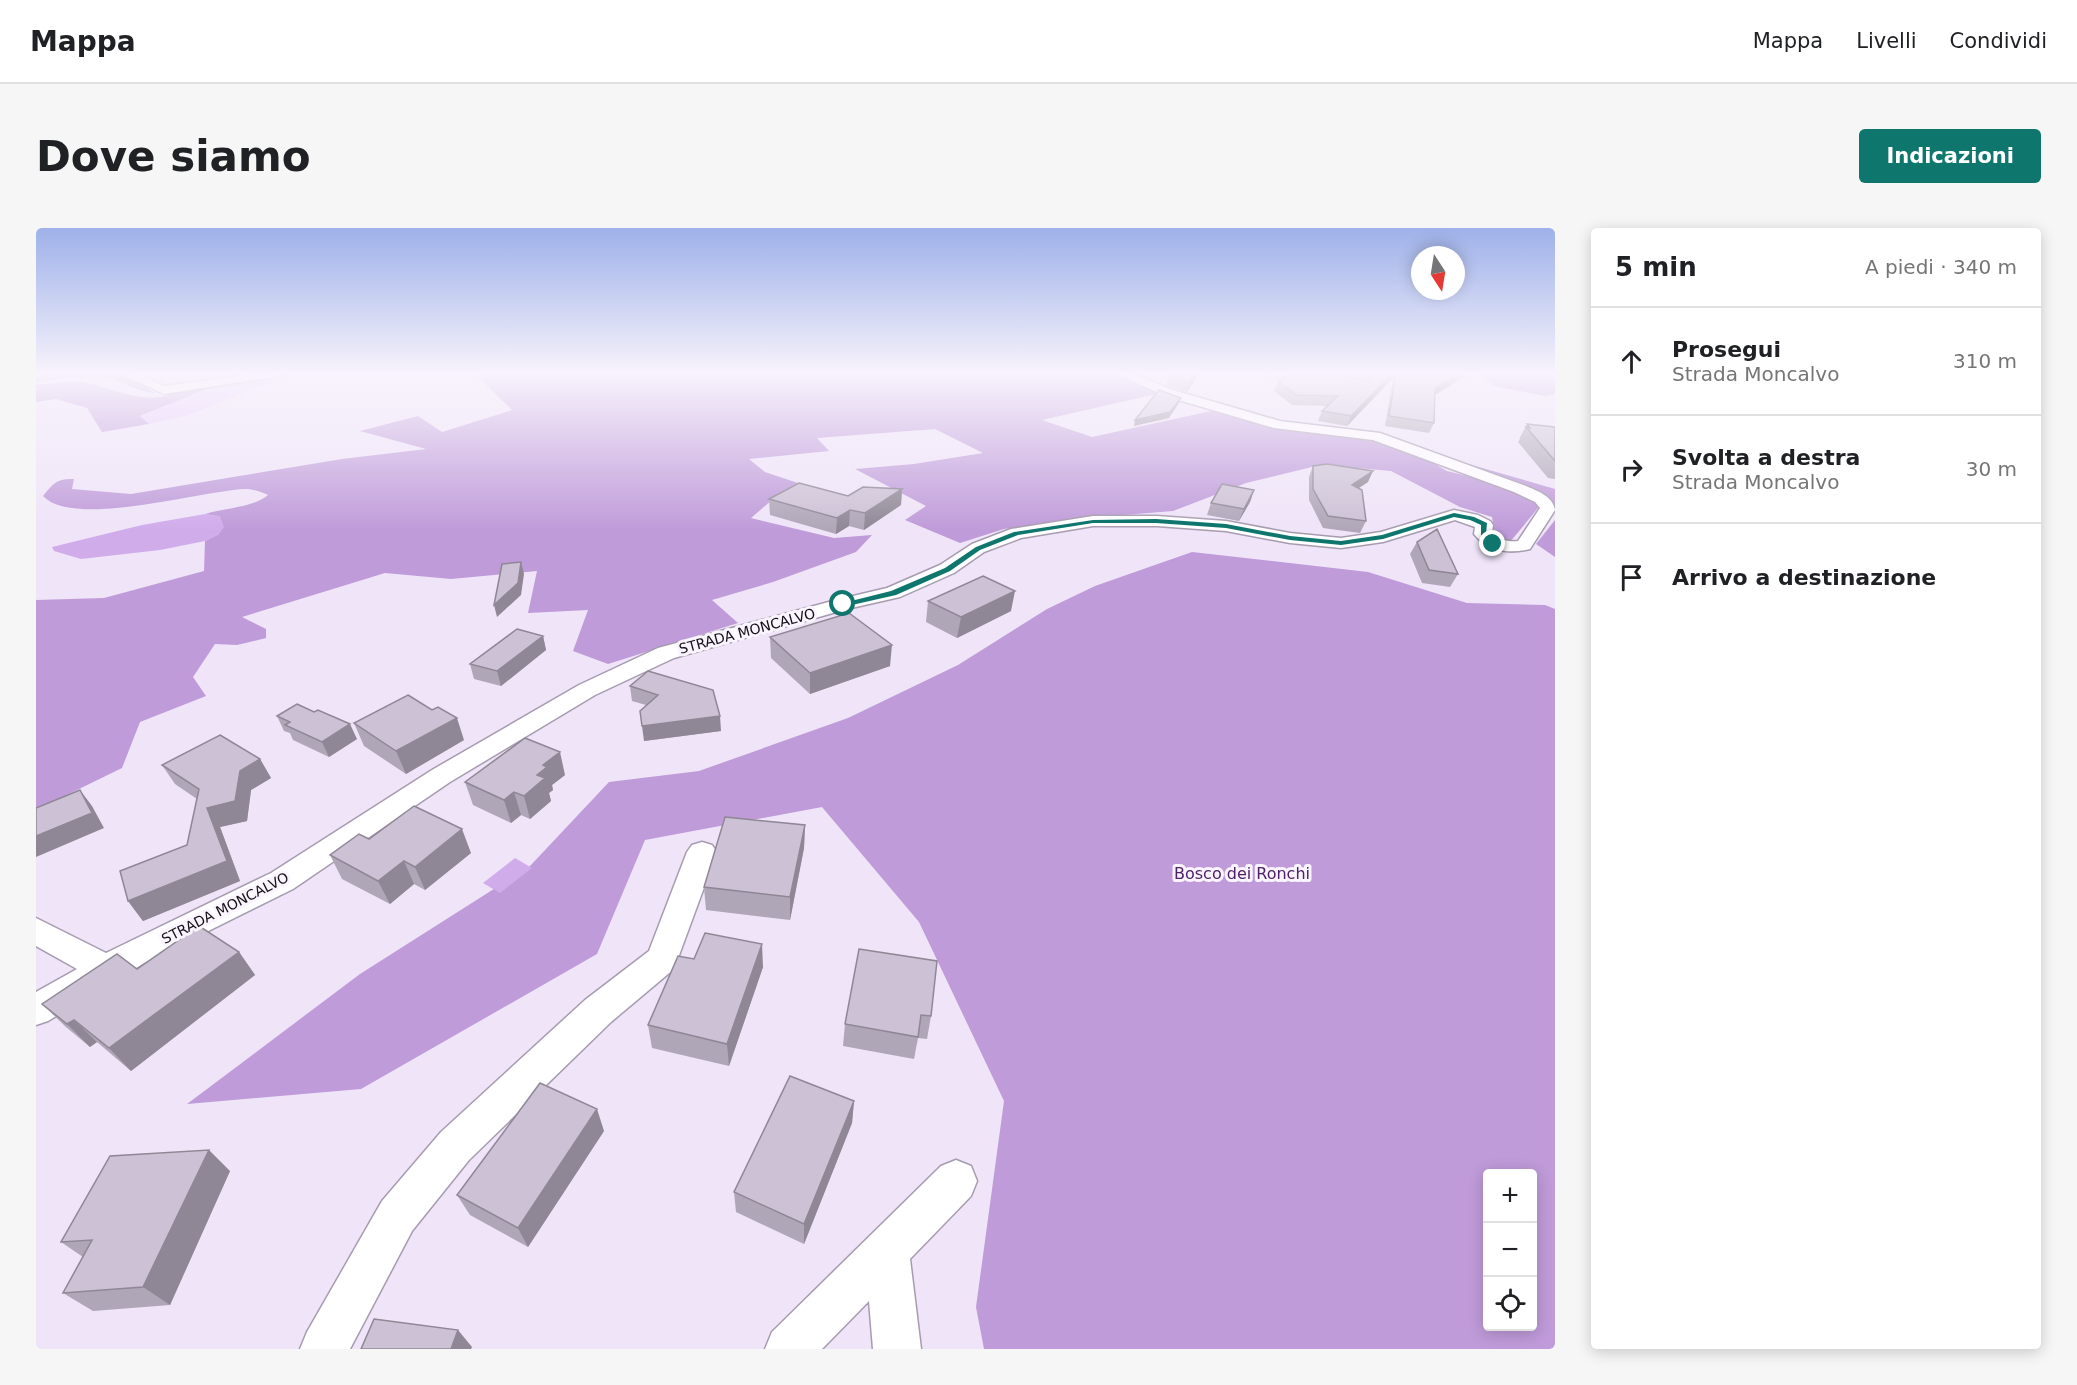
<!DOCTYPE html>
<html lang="it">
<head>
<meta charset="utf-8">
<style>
  body { margin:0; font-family:"DejaVu Sans",sans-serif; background:#f6f6f6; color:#202124 }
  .controls { position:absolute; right:18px; bottom:18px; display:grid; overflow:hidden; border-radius:6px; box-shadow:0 3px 15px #0003 }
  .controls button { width:54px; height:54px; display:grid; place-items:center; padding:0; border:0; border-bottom:2px solid #e0e0e0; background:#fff; color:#202124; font:30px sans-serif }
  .compass { position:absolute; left:1375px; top:18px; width:54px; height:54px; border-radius:50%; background:#fff; box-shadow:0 3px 15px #0003; rotate:168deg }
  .stop { position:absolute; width:18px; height:18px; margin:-14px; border:4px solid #0f766e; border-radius:50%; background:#fff }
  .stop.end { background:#0f766e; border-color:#fff; box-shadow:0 2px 6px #0008 }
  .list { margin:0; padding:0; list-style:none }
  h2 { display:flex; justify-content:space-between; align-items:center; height:78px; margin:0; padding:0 24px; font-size:26px }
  h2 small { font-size:20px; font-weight:400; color:#757577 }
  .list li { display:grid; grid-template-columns:39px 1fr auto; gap:18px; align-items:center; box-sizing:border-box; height:108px; padding:0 24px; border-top:2px solid #e0e0e0 }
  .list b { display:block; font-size:22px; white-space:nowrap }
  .list p { margin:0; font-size:20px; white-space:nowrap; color:#757577 }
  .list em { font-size:20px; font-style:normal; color:#757577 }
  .icon { flex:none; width:33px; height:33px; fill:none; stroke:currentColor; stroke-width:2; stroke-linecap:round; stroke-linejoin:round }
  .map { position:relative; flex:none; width:1519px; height:1121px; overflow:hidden; border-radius:6px }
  header { display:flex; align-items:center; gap:36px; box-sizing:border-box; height:84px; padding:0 30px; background:#fff; border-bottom:2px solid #e0e0e0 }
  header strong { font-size:28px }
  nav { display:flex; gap:33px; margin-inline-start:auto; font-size:21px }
  .intro { display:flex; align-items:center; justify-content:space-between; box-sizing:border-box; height:144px; padding:0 36px }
  h1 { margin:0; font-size:42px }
  .button { padding:15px 27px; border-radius:6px; background:#0f766e; color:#fff; font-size:21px; font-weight:700 }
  main { display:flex; gap:36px; padding:0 36px }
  aside { flex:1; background:#fff; border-radius:6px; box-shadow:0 3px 15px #0003 }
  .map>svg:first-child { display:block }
  .green { fill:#e6c9fd }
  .forest { fill:#bf9bd9; fill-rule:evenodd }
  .water { fill:#d0aceb }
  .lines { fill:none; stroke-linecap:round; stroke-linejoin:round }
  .street-casing { stroke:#a79caf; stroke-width:3 }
  .street { fill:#fff; fill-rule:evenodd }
  .wall { fill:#afa6b7; fill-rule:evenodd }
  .shaded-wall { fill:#8f8795 }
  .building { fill:#ccc1d5; stroke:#8f8795; stroke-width:1.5 }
  .route { fill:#0f766e }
  .labels { text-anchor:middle; stroke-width:6; stroke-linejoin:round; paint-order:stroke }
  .far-street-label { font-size:14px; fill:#120e14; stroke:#f9f4fd }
  .park-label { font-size:16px; fill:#4e2069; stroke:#f9f4fd }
</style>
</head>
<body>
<header>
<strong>Mappa</strong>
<nav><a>Mappa</a><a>Livelli</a><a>Condividi</a></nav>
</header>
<div class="intro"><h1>Dove siamo</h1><a class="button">Indicazioni</a></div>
<main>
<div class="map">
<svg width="1519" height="1121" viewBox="0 0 1519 1121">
  <rect width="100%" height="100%" fill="#efe4f8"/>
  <path class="green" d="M250,148L150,188L113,196L103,189L171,161Z"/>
  <path class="forest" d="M0,146C21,146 85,141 101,150C109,155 110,162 120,165C99,163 92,156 75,151C51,145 24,151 0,154Z
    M249,146L250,148L171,161L104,188L113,196L66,204L51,180L20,171L0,174V157C14,156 29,152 43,154C74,157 111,181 141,163Z
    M439,146H1081L1125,165L1006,192L1056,209L1184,181L1246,200L1336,211L1388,230L1411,243L1443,251L1497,270L1503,279L1474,314L1460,311L1456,289L1424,279L1355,243L1284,237L1210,255L1137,283L1051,290L968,301L924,315L869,292L890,278L819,241L878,236L947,225L899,201L781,210L793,223L713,231L729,244L765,256L737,271L715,290L798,310L836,307L820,324L737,354L676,372L702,395L572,436L537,423L552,382L492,385L501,343L415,351L349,345L206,389L230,401V410L201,417L179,416L157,449L170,468L104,494L86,540L0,582V372L68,370L168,343L169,313L183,306L184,289L169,286C188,280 219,279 232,267C226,264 217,261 210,261C167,262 37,301 7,268C17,255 22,250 38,251L36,261L95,266L306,231L390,221L324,203L382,188L406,204L476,182Z
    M1445,146H1519V166L1509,168L1457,158Z
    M1323,201L1355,209L1429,235L1519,261V279L1511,268L1489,259Z
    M1519,292V329L1500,316Z
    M1156,324L1332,344L1431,375L1509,377L1519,381V1121H948L940,1079L968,873L883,694L786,579L609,612L561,726L325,861L151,876L324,746L494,638L573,554L663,543L812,490L922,437L1011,381L1059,358ZM1452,946H1496V1098H1452Z"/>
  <path class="water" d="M169,286L184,288L188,299L183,306L169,313L124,322L45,331L18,323L16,319L106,297Z
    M479,630L496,640L464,665L447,655Z"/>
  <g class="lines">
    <g class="street-casing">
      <path id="street" d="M86,146H103L128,158L216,146H244L238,149L128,166Z
        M1082,146H1097L1137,162L1244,193L1344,205L1490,258C1501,263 1517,268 1519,282L1494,321C1474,326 1452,324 1438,306L1439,299L1419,292L1347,314L1305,320L1254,315L1190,303L1121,298H1057L985,310L948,324L918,345L864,369L811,381L638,430L559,467L414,554L257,661L110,734L12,793L0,797V764L41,741L0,718V690L70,725L235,645L396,542L543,457L622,420L800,372L851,360L904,337L936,316L975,301L1057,288H1121L1190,293L1254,305L1305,310L1345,304L1418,282L1442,287L1454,293L1457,297L1456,305C1464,312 1471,314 1482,313L1504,280L1499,274L1478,264L1337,212L1238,200L1129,168Z
        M666,614L676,617L681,624L638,741L575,794L433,932L376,1003L314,1121H264L271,1104L346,973L405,904L549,772L613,723L651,624L656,617Z
        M920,932L935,938L941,953L935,968L874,1031L885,1121H837L833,1073L786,1121H729L736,1104L905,938Z"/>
    </g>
    <use href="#street" class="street"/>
  </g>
  <path class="wall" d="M1253,146H1433L1399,167L1398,195L1393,205L1349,198L1357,150L1311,198L1282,193L1286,183L1292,178L1256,177L1238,163L1242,153ZM1300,147L1328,149L1332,152Z
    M1133,147L1159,152L1151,164L1130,157Z
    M1491,196L1519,199V251L1512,250L1482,214L1484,211H1483Z
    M1277,238L1332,254L1322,260L1330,293L1324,305L1287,300L1273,272V249Z
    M866,261L865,277L828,302L813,298L800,306L734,287L733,271L812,268Z
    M1218,262L1214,274L1203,293L1171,287L1175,275Z
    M1381,314L1422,346L1414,359L1386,355L1374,326Z
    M892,373L975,383L921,410L890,394Z
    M507,408L510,422L465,458L438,451L434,436Z
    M734,409L854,438L774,466L735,430Z
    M612,443L685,503L608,513L610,477L596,473L594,458Z
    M241,488L321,511L293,529L257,512L254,505L248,503Z
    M318,495L428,512L370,546L328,518Z
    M224,531L235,550L215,562L211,593L184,599L204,653L107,693L92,673L151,617L161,571L139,556L126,537Z
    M529,547L516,557L517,562L513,565L515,573L494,591L485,587L475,595L437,577L429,554Z
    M769,597L768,620L754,692L670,682L668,659Z
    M333,611L435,625L389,662L378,656L354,676L306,651L294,627Z
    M823,721L895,788L891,811L882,810L878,831L807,818L809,796Z
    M203,724L219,747L95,843L61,814L54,819L30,799L6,776L101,741Z
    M658,731L727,739L693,838L616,820L612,797Z
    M818,873L816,895L768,1016L700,984L698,964Z
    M568,903L492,1019L434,987L421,967Z
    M194,943L134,1077L57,1083L27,1065L47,1029L25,1014Z"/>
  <path class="shaded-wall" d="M1159,146H1161L1159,152L1151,164L1154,154Z
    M1356,146H1359L1357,150L1311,198L1315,188Z
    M1423,146H1433L1394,170L1399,160Z
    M1145,170L1143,175L1133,190L1098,198L1099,192Z
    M1337,243L1332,254L1311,268L1316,257Z
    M866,261L865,277L828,302L829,285Z
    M1218,262L1214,274L1203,293L1208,281Z
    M814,282L813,298L800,306L801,290Z
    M485,334L488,346L485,367L461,389L458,377Z
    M979,363L975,383L921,410L925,389Z
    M507,408L510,422L465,458L461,443Z
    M856,417L854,438L774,466V445Z
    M684,488L685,503L608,513L606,498Z
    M421,490L428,512L370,546L360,523Z
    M314,496L321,511L293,529L286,514Z
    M524,524L529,547L516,557L517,562L513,565L515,573L494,591L488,568L507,537Z
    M224,531L235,550L215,562L211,593L184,599L204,653L107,693L92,673L191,633L171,580L204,543Z
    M44,562L56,578L68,600L0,629V608Z
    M478,564L485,587L475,595L468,572Z
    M769,597L768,620L754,692V669Z
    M426,601L435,625L389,662L379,639Z
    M368,633L378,656L354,676L342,653Z
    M726,716L727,739L693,838L691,816Z
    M203,724L219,747L95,843L73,820Z
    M38,792L61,814L54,819L31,796Z
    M818,873L816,895L768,1016V996Z
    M561,881L568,903L492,1019L482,1000Z
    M173,922L194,943L134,1077L107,1059Z
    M422,1102L436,1119L435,1121H415Z"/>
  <path class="building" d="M1144,146H1159L1154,154L1133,147Z
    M1253,146H1295L1332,152L1340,146H1339H1356L1315,188L1286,183L1302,168L1260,167L1242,153Z
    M1360,146H1392L1401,147V146H1423L1399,160L1398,195L1353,188Z
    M1123,162L1145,170L1134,184L1099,192Z
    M1491,196L1519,199V233L1490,199L1494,200Z
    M1291,236L1337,243L1316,257L1326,262L1330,293L1292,288L1277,261V238Z
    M763,255L812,268L827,259L866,261L829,285L814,282L801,290L733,271Z
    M1186,256L1218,262L1208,281L1175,275Z
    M1401,301L1422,346L1393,342L1381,314Z
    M485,334L482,355L458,377L466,336Z
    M947,348L979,363L925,389L892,373Z
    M813,385L856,417L774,445L734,409Z
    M481,401L507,408L461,443L434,436Z
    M612,443L677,462L684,488L606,498L604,483L622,467L594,458Z
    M372,467L396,482L402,479L421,490L360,523L318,495Z
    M261,476L278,484L282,482L314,496L286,514L249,497L254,494L241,488Z
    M184,507L224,531L204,543L199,573L171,580L191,633L92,673L84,643L151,617L163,561L126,537Z
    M489,510L524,524L507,537L511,539L501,547L509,550L488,568L478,564L468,572L429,554Z
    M44,562L56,585L0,608V580Z
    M378,578L426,601L379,639L368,633L342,653L294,627L323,606L333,611Z
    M689,589L769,597L754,669L668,659Z
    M163,698L203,724L73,820L38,792L31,796L6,776L81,726L101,741Z
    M669,705L726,716L691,816L612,797L642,728L658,731Z
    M823,721L901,733L895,788L885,787L882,809L809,796Z
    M754,848L818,873L768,996L698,964Z
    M504,855L561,881L482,1000L421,967Z
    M173,922L107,1059L27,1065L56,1012L25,1014L74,928Z
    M338,1091L422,1102L415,1121H325Z"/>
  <linearGradient id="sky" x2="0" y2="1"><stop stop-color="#9eb1e9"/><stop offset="0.48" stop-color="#f8f3fc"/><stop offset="1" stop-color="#f8f3fc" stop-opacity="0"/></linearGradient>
  <rect width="1519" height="303" fill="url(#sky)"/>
  <path class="route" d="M1418,285L1438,289L1451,295L1450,306L1459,318H1455L1445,307V297L1434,292L1418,289L1347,311L1305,317L1254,312L1190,300L1120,295H1057L982,307L944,322L914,343L860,367L807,379L803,376L855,363L909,340L940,319L978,304L1057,292L1120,291L1190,296L1254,308L1305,313L1346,307Z"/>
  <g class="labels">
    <g class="far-street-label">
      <text transform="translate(711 403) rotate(-15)" y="5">STRADA MONCALVO</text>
      <text transform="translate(189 680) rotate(-27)" y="5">STRADA MONCALVO</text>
    </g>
    <g class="park-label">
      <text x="1206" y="651">Bosco dei Ronchi</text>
    </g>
  </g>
</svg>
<div class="controls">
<button>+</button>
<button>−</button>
<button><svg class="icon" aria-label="locate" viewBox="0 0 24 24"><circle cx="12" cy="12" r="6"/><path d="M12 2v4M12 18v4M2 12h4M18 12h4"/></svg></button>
</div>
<svg class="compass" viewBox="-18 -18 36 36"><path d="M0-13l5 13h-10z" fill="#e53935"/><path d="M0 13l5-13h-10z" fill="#757577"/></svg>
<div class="stop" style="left:807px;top:376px"></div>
<div class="stop end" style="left:1457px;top:316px"></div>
</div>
<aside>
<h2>5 min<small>A piedi · 340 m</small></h2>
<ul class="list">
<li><svg class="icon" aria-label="ahead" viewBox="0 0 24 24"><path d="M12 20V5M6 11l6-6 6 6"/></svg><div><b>Prosegui</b><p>Strada Moncalvo</p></div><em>310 m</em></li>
<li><svg class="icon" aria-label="right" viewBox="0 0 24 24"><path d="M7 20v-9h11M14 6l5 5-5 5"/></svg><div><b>Svolta a destra</b><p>Strada Moncalvo</p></div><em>30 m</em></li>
<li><svg class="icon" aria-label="arrive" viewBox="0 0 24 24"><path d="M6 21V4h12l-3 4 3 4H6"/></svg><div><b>Arrivo a destinazione</b></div></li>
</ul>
</aside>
</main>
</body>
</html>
